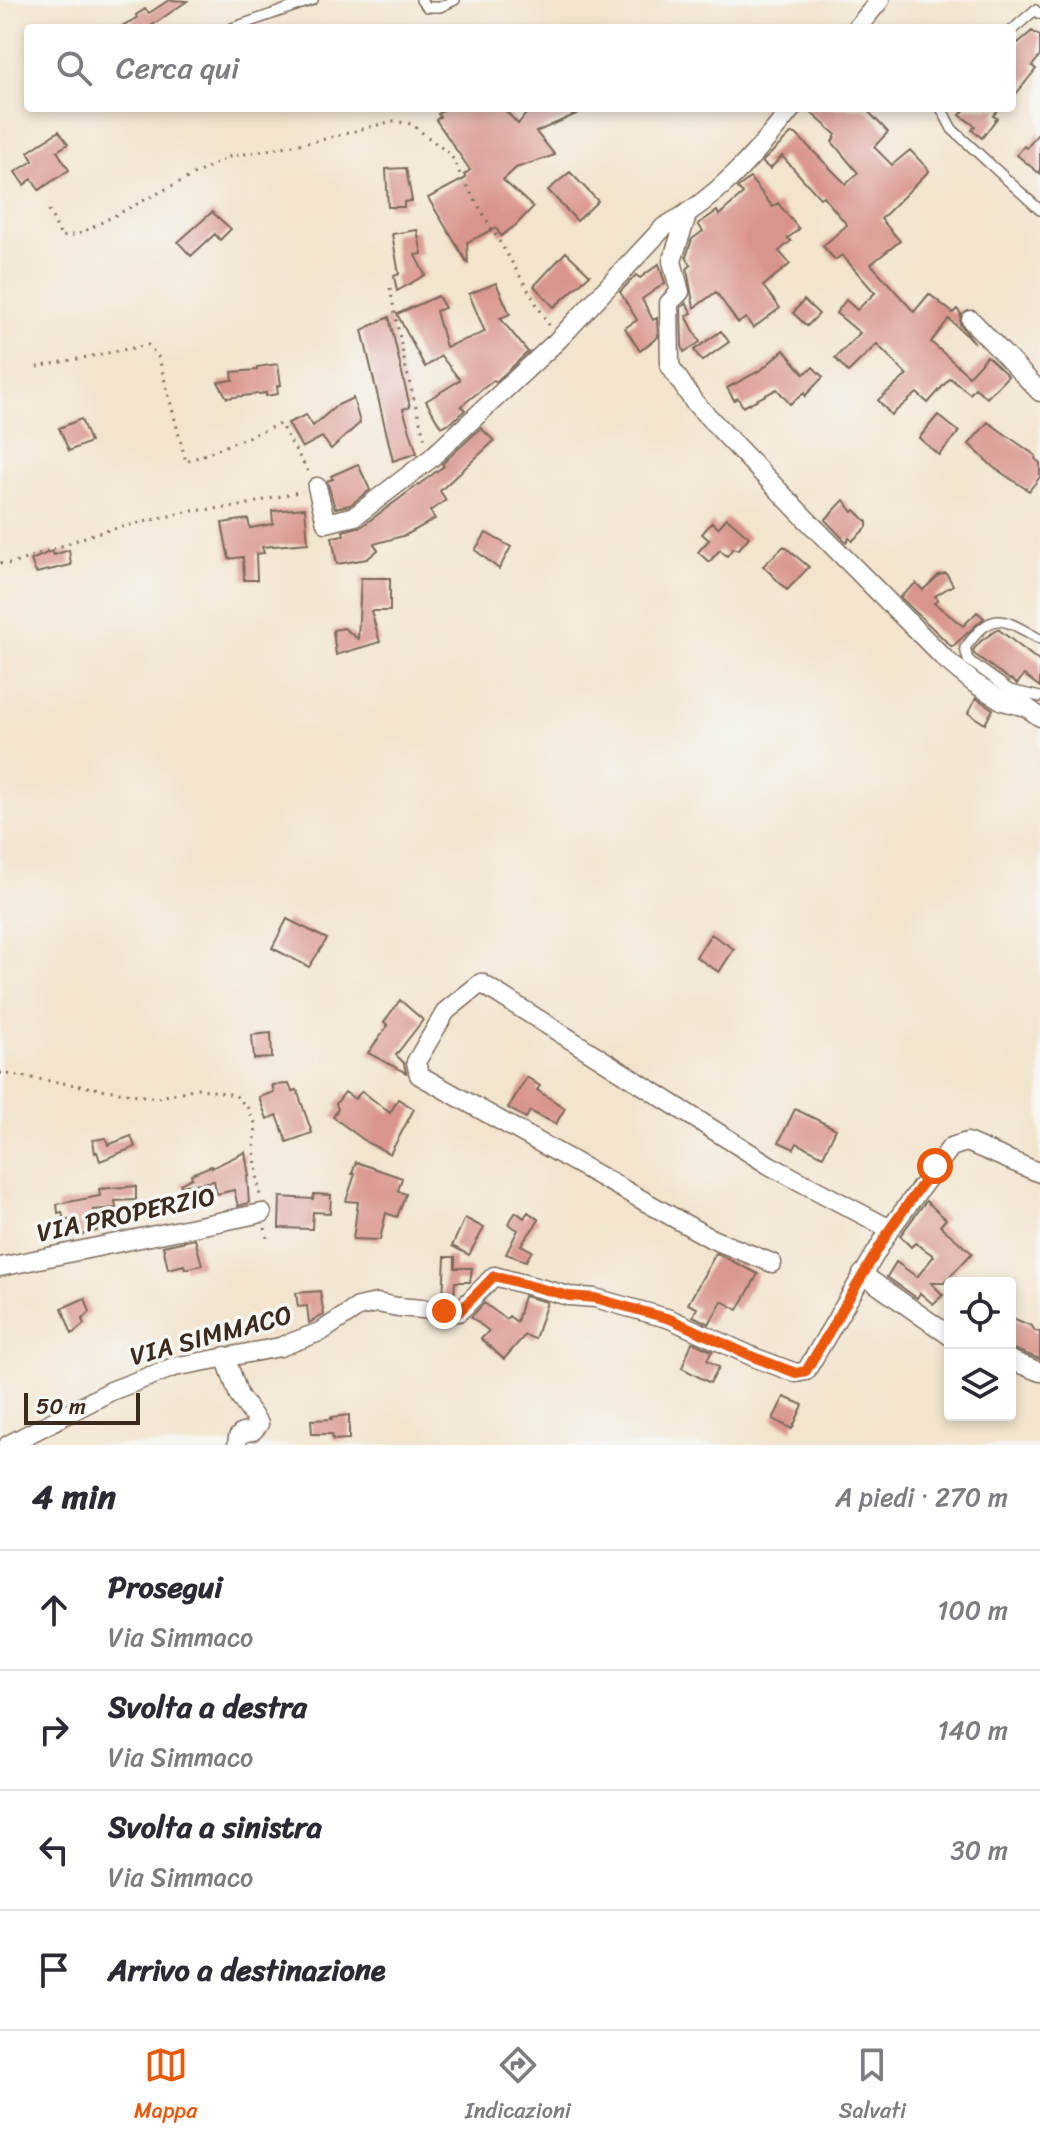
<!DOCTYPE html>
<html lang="it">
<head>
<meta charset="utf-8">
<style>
  body { margin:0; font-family:Sriracha,sans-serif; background:#f2f2f3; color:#2b2b33 }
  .controls { position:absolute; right:24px; bottom:24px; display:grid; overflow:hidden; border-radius:8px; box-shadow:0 4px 12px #0003 }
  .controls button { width:72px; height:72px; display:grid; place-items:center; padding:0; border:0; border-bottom:2px solid #e1e1e2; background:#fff; color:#2b2b33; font:40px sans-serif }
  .scale { position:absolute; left:24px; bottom:20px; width:116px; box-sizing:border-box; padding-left:8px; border:4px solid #3b2a1e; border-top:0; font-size:22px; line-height:28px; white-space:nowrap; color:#3b2a1e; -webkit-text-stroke:6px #f6f6f2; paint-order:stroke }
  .stop { position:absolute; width:24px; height:24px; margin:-18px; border:6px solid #ea580c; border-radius:50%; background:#fff }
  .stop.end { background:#ea580c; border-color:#fff; box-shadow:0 2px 8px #0008 }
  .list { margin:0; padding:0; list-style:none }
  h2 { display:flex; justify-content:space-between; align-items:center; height:104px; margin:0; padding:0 32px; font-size:34px }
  h2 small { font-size:26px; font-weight:400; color:#7c7c81 }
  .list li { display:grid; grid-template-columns:52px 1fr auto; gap:24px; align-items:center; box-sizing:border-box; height:120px; padding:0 32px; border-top:2px solid #e1e1e2 }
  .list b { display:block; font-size:30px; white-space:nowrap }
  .list p { margin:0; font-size:26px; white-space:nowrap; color:#7c7c81 }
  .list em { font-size:26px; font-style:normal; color:#7c7c81 }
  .icon { flex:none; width:44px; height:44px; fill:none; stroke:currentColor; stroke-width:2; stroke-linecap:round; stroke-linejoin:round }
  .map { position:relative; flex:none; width:1040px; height:1445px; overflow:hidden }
  .search { position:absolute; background:#fff; box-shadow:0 4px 12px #0003; left:24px; right:24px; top:24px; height:88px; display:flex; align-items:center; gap:20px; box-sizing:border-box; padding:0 28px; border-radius:8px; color:#7c7c81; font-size:30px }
  .sheet { height:584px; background:#fff }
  nav { display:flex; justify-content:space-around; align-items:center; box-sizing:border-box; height:112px; border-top:2px solid #e1e1e2; background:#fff; font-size:22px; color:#7c7c81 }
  nav a { display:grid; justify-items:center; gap:4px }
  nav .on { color:#ea580c }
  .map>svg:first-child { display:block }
  .building { fill:#d9958d }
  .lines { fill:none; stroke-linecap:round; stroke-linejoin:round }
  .service-casing { stroke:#7b6b5b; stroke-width:12 }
  .minor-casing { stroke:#7b6b5b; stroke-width:21 }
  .path { stroke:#7b6b5b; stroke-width:3; stroke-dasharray:2 6; stroke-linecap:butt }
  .service { stroke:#fff; stroke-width:9 }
  .minor { stroke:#fff; stroke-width:18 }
  .route { stroke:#ea580c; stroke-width:10 }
  .labels { text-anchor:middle; stroke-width:7; stroke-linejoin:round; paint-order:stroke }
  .street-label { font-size:26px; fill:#3b2a1e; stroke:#f6f6f2 }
</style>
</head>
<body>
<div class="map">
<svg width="1040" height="1445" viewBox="0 0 1040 1445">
  <rect width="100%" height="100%" fill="#f6f6f2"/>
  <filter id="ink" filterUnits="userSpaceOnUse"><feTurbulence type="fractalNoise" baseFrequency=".0125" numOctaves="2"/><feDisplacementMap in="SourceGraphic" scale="16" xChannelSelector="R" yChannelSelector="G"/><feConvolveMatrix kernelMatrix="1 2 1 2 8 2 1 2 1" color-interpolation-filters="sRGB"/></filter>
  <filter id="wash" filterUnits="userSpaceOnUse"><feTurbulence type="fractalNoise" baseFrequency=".006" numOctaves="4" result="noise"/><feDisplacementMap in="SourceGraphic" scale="32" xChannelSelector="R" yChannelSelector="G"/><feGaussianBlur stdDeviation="1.8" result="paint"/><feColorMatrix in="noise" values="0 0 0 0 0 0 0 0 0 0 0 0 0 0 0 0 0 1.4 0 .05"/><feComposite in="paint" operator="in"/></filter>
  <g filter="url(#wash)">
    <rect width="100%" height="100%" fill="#f2e4cd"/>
    <g id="blocks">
      <path class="building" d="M169,0L187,1L148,28H118L137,18L136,15L145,9L149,13Z
        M1032,31L1040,36V56L1032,66L1036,69L1012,99V37L1018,43Z
        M447,108H503L518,124L526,114L539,108H590L536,132L555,155L516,168L503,180L533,207L516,225L501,236L496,228L467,242L468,264L428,198L466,178L464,175L470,170L436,120L440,117L438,114Z
        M806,108H865L888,132L874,147L892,165L910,150L928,169L929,171L881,219L900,241L871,264L914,312L929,294L953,313L957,309L961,314L960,324L975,343L949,319L931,342L969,376L987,356L1004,372L1008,376L987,398L975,388L970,394L950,378L928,403L917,393L891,415L878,400L907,375L877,344L848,372L835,358L860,333L836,313L846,300L857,310L875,293L842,255L835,260L823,246L847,225L823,196L820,198L782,156L770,169L762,162L791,134H796L846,184L858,173L832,142L836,135Z
        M966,108H999L993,116L997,118L982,138L972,130L975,126L960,115Z
        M59,131L68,144L57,151L69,170L39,190L32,179L24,185L15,172L33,161L28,152Z
        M1040,131V174L1017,155L1024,146L1027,148Z
        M406,168L412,201L404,202V207H388L386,169Z
        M570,172L598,201L577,221L548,190Z
        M750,178L773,207L778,203L799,229L788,238L791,241L779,251L790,264L763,286L780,308L753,328L746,318L738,323L716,292L694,308L687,269L691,265L686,257L692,239L703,231L698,224L717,211L719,215L743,194L737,188Z
        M212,212L231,229L220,240L215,234L191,256L178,242Z
        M417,230L422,254L415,255L425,275L397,291L394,276L399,274L392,234Z
        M566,252L590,275L554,307L534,286Z
        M659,264L665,283L642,299L653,320L657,318L658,337L640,351L625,328L637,320L620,292L636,275L640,278Z
        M496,283L510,314L500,318L528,352L496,382L494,380L461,406L465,410L452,422L441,427L426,401L460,380L441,356L425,367L397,314L438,296L445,308L436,311L446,347L485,332L469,294Z
        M804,300L819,314L807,326L793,313Z
        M686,303L692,313L686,316L700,342L684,352L682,346L681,308Z
        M389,317L410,407L403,409L417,453L393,461L362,330Z
        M721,331L729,342L702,361L694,350Z
        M784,350L804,374L813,367L823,377L805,396L804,393L790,404L777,389L743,407L738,398L734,400L727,388L761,370Z
        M278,364L281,385L277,386L278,394L266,396V393L227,398L218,382L233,380L232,372L257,370V367Z
        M353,398L360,423L331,449L322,437L302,448L288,423L306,415L313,426L336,406Z
        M938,415L959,432L939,455L919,438Z
        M81,419L90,442L69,451L59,428Z
        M988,422L1036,456L1035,459L1040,463V477L1029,491L993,467L969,444Z
        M481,428L494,441L440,491L446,500L430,511L435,519L406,535L374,544L378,550L367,559L337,564L332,537L344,535L343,531L362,526L444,466L442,464Z
        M358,464L370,490L350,505L335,508L327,481L333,479L331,476Z
        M844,500L853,512L855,510L867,522V527L852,541L849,538L846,542L825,520Z
        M305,508L308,543L262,547L264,553L256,554L257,580H244L243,557L229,559L222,523L248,519L250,528L273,524L272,511Z
        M727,518L749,537L738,550L733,548L727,556L720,550L709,562L698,552L709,540L702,534L712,522L718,528Z
        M486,533L511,547L499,569L475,550Z
        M784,546L809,567L787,590L763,566Z
        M69,550L71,565L36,573L31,560L52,551L54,555Z
        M946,573L953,585L935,596L938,600L934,603L963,626L977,612L984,618L952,647L900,597L916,583L923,590L939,575Z
        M361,578H390V611H371L380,642L336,655L333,630L344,628L358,639Z
        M998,629L1040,662V687L1024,675L1017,684L1011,679L1010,680L974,654L973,650L981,641Z
        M976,698L993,709L985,724L968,713Z
        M287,919L327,939L309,967L272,948Z
        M711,934L734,949L719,972L696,957Z
        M400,1000L423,1020L396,1055L404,1063L406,1073L368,1053L388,1025L384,1022Z
        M271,1033L272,1058L254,1059L252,1035Z
        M527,1077L540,1086L537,1090L565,1108L556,1124L530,1111L526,1118L508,1108Z
        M289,1084L292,1091L297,1090L312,1133L287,1142L277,1115L267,1119L259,1097L274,1092L272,1085Z
        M362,1091L390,1113L398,1099L414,1109L390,1154L368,1143L333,1117L338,1109L336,1104L345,1092L355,1099Z
        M795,1109L836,1129L823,1156L797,1143L794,1149L779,1142Z
        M131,1136L135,1147L100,1161L97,1152L95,1153L93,1140L106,1138L108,1145Z
        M245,1152L249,1176H247L249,1203L238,1206L234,1190L217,1194L214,1181L181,1186L180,1184L192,1178L191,1174L211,1166L212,1168Z
        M356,1162L402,1178L398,1191L406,1194L397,1217L386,1213L380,1240L353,1239L358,1202L346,1201L355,1174H352Z
        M136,1186V1200L115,1201L116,1208L93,1210L97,1231L76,1236L73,1219L64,1221L62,1212L58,1213L57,1204L100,1196L99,1189Z
        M314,1194L331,1195L330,1213L313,1212L312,1229L279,1228L280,1197L313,1199Z
        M926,1201L946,1219L940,1226L972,1253L944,1283H931L943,1295L933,1304L920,1293L917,1298L887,1277L896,1262L917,1277L934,1256L915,1243L911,1247L900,1236Z
        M516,1212L524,1218L528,1212L539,1220L521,1245L532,1251L526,1261L506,1254L518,1230L508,1224Z
        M465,1218L484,1228L469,1255L452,1246Z
        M195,1239L202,1265L185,1269L184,1265L168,1269L163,1246Z
        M716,1253L758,1274L738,1310L722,1301L709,1324L693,1316L697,1308L688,1304Z
        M445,1257H455V1268H472L470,1282H455L454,1300L443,1299Z
        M320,1291L324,1315L309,1323L307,1306L298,1307L296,1293Z
        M524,1296L547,1302L535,1339L525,1335L504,1359L481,1339L489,1331L471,1317L484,1303L506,1319L509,1316L517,1322Z
        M85,1298L90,1312L82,1320L84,1324L72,1334L62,1308Z
        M1010,1317L1032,1326L1035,1331L1040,1332V1359L1010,1348Z
        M692,1342L712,1351L707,1360L719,1367L710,1383L682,1368Z
        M784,1397L803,1405L792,1429L773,1419Z
        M349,1415V1439L333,1440L332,1434H312L311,1420L332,1419L331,1417Z"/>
    </g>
  </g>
  <g filter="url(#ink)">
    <use href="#blocks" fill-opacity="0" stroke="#7b6b5b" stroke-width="2"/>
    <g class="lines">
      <g class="service-casing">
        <path id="service" d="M421,0L427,7H440L455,0
          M232,28L313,0
          M1012,30L1035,10L1040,14
          M941,108L952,129L1040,210
          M1040,639C1001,618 994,609 965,648L968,660L1010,690L1040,697"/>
      </g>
      <g class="minor-casing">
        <path id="minor" d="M857,28L880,0
          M687,215L672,261L680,292L669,303L670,366L694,402L805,518L945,659L974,683L1003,701L1026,707L1040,717
          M971,320L1040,392
          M317,487L326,523L355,516L430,459L558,340L664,227C717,199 756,154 792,108
          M772,1263L712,1239L419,1075L416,1062L446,1011L481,983L769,1165L890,1229
          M0,1267L262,1213
          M862,1274L950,1336
          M225,1356L239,1396L259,1424L253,1431L242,1433L238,1437L237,1445
          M1010,1360L1040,1372
          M8,1445L111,1391L174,1367L280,1347L322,1331L358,1307L377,1303L398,1307L459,1312L494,1276L569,1296L595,1298L670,1319L756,1358L796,1373L806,1371L890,1229L951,1147L967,1142L1040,1173"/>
      </g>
      <path class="path" d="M49,210L61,237L79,234L228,157L321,140L393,121L411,124L451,155L462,178L550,327
        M390,288L406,369L425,440
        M37,367L148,345L159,358L186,462L280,424L309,473
        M0,563L12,564L96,533L191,511L236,507L302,491
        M0,1073L157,1098L197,1088L235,1095L247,1107L256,1125L254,1149L260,1197
        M265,1228L268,1243"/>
      <use href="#service" class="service"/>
      <use href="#minor" class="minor"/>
    </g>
  </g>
  <g class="lines" filter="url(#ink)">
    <path class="route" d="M444,1311L459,1312L494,1276L569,1296L595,1298L670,1319L756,1358L796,1373L806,1371L890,1229L935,1166"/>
  </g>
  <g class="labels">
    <g class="street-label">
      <text transform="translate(126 1214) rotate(-12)" y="9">VIA PROPERZIO</text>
      <text transform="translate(211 1335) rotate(-15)" y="9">VIA SIMMACO</text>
    </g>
  </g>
</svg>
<div class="controls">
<button><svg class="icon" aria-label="locate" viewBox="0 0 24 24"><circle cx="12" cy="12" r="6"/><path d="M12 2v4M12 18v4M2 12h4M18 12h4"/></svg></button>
<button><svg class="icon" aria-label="layers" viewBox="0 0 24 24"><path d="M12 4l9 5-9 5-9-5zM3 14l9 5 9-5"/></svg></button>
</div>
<div class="scale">50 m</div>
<div class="stop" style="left:935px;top:1166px"></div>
<div class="stop end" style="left:444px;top:1311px"></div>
<div class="search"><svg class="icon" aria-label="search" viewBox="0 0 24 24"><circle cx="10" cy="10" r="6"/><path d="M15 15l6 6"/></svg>Cerca qui</div>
</div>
<section class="sheet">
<h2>4 min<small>A piedi · 270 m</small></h2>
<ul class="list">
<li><svg class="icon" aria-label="ahead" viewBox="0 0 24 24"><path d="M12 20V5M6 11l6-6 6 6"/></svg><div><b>Prosegui</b><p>Via Simmaco</p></div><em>100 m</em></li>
<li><svg class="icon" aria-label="right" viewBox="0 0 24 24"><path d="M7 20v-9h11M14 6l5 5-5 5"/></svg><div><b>Svolta a destra</b><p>Via Simmaco</p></div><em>140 m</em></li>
<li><svg class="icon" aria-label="left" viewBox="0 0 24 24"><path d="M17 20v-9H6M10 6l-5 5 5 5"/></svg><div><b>Svolta a sinistra</b><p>Via Simmaco</p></div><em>30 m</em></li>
<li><svg class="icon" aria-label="arrive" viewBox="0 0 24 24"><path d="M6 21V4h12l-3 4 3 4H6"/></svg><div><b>Arrivo a destinazione</b></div></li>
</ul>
</section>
<nav>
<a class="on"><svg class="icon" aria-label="map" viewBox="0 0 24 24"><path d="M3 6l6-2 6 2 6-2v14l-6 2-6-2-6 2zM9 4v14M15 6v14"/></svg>Mappa</a>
<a><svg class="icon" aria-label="directions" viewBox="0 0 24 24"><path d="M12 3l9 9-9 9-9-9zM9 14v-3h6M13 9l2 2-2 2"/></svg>Indicazioni</a>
<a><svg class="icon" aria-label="saved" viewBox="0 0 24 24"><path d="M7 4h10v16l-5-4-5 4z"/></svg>Salvati</a>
</nav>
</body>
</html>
